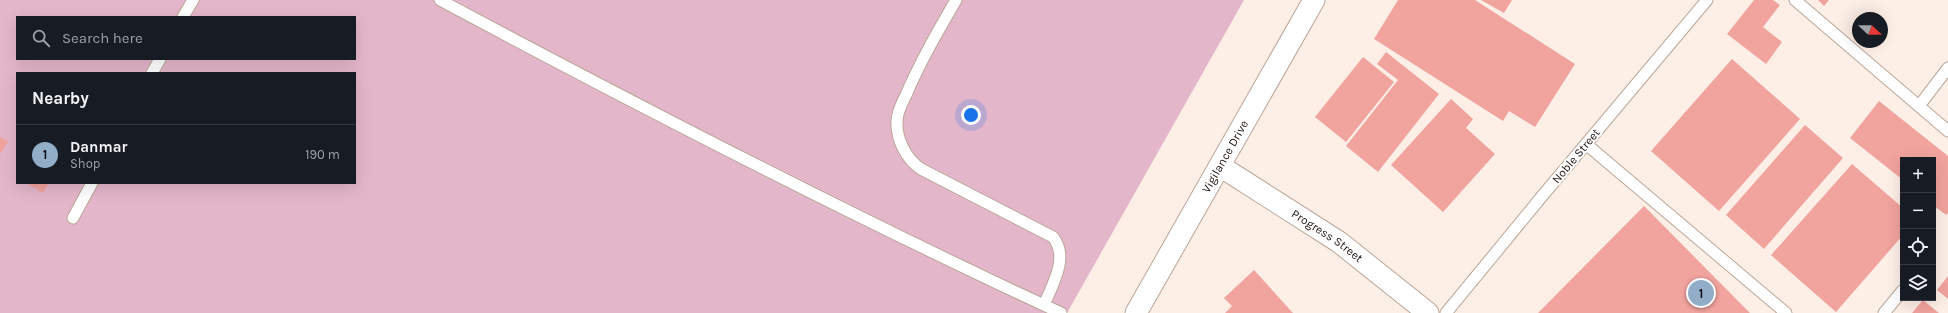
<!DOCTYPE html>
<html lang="en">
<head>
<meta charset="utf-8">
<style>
  body { margin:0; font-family:Karla,sans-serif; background:#242831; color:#f1f3f6 }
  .controls { position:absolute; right:12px; bottom:12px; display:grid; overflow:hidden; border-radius:0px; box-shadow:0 4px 16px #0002 }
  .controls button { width:36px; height:36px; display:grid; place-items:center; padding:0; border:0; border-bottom:1px solid #363941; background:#171b24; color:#f1f3f6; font:20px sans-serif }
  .compass { position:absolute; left:1852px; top:12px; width:36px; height:36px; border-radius:50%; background:#171b24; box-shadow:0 4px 16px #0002; rotate:112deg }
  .you { position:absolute; left:971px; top:115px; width:14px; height:14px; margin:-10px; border:3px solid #fff; border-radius:50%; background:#1a73e8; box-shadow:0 0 0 6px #1a73e833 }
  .badge { display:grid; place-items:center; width:26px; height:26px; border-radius:50%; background:#92adc8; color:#111; font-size:13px; font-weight:700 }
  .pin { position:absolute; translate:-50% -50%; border:2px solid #fff; box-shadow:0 1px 4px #0006 }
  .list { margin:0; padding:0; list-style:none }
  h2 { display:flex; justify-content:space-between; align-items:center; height:52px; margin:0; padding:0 16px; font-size:17px }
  h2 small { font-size:13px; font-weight:400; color:#9ea1a6 }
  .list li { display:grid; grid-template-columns:26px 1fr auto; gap:12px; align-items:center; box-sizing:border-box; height:60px; padding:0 16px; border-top:1px solid #363941 }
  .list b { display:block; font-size:15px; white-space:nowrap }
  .list p { margin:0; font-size:13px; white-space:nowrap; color:#9ea1a6 }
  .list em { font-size:13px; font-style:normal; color:#9ea1a6 }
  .icon { flex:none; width:22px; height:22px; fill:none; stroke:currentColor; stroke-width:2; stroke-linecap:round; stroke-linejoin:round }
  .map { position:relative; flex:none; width:1948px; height:313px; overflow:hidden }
  .search { position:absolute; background:#171b24; box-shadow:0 4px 16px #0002; left:16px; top:16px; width:340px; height:44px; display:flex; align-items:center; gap:10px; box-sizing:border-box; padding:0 14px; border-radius:0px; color:#9ea1a6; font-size:15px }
  .panel { position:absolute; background:#171b24; box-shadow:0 4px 16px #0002; left:16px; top:72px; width:340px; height:112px; border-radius:0px }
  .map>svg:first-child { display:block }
  .green { fill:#e4b6ca; fill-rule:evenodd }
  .building { fill:#f1a39e }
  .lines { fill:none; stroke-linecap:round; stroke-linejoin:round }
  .service-casing { stroke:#bba698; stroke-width:13 }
  .minor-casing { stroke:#bba698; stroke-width:23 }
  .service { stroke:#fff; stroke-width:11 }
  .minor { stroke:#fff; stroke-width:21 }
  .labels { text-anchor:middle; stroke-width:4; stroke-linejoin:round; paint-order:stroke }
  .street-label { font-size:12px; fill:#1d1510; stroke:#fff }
</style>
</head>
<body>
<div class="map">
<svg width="1948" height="313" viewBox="0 0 1948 313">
  <rect width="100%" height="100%" fill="#fdefe6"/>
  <path class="green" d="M0,0H1244L1067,313H0ZM17,17H355V59H17ZM17,73H355V183H17Z"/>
  <path class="building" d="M1398,0H1475L1575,64L1535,127L1509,111L1503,121L1374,39Z
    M1481,0H1512L1504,13Z
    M1754,0H1773L1780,5L1763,27L1782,42L1766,64L1727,34Z
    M1818,0H1829L1824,6Z
    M1386,52L1439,94L1378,172L1346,146L1398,80L1377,64Z
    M1363,57L1394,82L1346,142L1315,117Z
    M1732,59L1800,119L1719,211L1651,151Z
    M1451,99L1473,119L1466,128L1495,154L1443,212L1391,165Z
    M1879,101L1948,156V213L1946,215L1933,205V160H1903V180L1850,138Z
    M1805,125L1843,158L1764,249L1726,215Z
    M0,137L8,141L0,154Z
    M1852,164L1903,208V235L1836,312L1771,255Z
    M27,183H49L43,193Z
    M1644,206L1750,313H1538Z
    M1254,270L1293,313H1225L1232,306L1224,298Z
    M1948,276V299L1937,290Z
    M1923,300L1939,313H1912Z"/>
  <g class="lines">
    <g class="service-casing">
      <path id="service" d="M440,0C644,109 851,216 1061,313
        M956,0C938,31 920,62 906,95C902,103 897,112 897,121C896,139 906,159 921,169L1053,237C1069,257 1053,284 1044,305
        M1795,0L1948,131
        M183,17L193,0
        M152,73L160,59
        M1919,106L1948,68
        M1586,144L1786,313
        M73,218L92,183
        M1446,313L1543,195L1707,0
        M1884,313L1903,290"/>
    </g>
    <g class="minor-casing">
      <g id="minor">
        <path id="s1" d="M1220,166L1339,242L1428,313"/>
        <path id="s2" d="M1136,313L1314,0"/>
      </g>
    </g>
    <use href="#service" class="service"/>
    <use href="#minor" class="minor"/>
  </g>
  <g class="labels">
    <g class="street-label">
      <text transform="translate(1576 156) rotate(-50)" y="4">Noble Street</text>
      <text dy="4" stroke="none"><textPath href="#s2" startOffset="180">Vigilance Drive</textPath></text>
      <text dy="4" stroke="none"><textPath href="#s1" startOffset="128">Progress Street</textPath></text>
    </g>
  </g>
</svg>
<div class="controls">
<button>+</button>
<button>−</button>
<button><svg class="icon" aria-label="locate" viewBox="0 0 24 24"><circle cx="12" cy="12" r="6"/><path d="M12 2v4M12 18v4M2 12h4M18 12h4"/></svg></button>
<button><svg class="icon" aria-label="layers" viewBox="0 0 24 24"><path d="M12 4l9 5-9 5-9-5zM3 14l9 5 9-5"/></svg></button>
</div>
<svg class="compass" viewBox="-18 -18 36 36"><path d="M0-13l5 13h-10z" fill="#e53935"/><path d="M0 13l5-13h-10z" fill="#9ea1a6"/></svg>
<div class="you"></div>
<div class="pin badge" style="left:1701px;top:293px">1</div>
<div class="search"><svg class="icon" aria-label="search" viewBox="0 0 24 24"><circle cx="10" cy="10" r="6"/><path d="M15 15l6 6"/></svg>Search here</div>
<section class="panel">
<h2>Nearby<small></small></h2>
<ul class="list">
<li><span class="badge">1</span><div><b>Danmar</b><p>Shop</p></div><em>190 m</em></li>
</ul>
</section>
</div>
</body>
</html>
